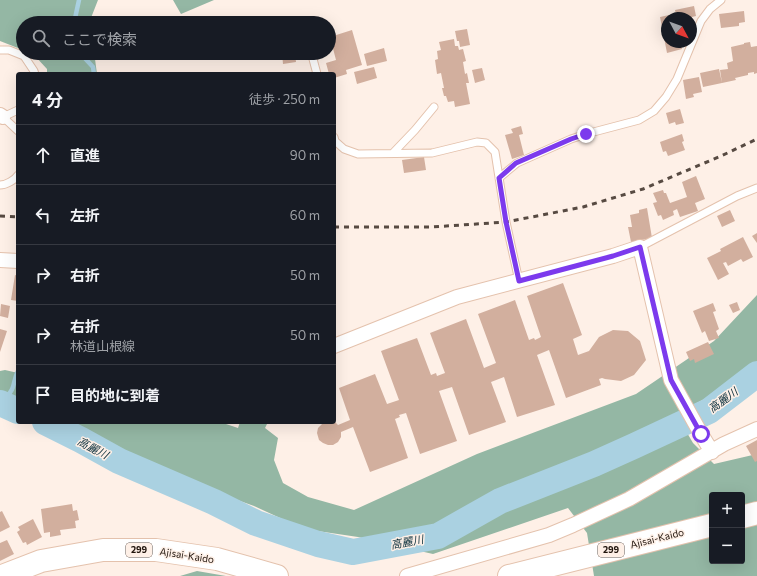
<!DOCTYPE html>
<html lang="ja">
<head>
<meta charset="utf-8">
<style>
  body { margin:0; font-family:Commissioner,"Noto Sans JP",sans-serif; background:#20242c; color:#f1f3f6 }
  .controls { position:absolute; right:12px; bottom:12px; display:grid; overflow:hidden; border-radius:4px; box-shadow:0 4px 16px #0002 }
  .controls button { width:36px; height:36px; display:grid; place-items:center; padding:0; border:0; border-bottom:1px solid #363941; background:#171b24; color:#f1f3f6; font:20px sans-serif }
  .compass { position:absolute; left:661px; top:12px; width:36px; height:36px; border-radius:50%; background:#171b24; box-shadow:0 4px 16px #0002; rotate:131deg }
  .stop { position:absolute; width:12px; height:12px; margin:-9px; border:3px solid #7c3aed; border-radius:50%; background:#fff }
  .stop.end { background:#7c3aed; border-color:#fff; box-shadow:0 1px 4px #0008 }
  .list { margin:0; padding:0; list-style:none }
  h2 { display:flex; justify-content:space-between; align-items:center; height:52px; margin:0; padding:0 16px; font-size:17px }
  h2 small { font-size:13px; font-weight:400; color:#9ea1a6 }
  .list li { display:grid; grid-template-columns:26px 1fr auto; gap:12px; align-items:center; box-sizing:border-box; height:60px; padding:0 16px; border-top:1px solid #363941 }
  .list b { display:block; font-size:15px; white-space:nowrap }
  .list p { margin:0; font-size:13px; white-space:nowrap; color:#9ea1a6 }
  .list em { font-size:13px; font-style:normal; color:#9ea1a6 }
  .icon { flex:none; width:22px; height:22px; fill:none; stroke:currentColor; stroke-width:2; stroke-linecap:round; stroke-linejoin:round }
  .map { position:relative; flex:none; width:757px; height:576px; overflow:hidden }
  .search { position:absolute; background:#171b24; box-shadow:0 4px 16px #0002; left:16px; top:16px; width:320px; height:44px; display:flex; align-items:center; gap:10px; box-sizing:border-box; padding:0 14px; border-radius:22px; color:#9ea1a6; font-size:15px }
  .panel { position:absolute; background:#171b24; box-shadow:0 4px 16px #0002; left:16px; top:72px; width:320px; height:352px; border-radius:4px }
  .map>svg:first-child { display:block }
  .forest { fill:#94b7a4; fill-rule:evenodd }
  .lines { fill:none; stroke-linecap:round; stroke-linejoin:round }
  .stream { stroke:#aad1e1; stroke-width:4.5 }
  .river { stroke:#aad1e1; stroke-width:26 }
  .building { fill:#d2af9e }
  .service-casing { stroke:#e4c2ad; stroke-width:9 }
  .minor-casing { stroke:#e4c2ad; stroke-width:16 }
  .trunk-casing { stroke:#e4c2ad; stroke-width:24 }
  .service { stroke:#fff; stroke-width:7 }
  .minor { stroke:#fff; stroke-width:14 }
  .trunk { stroke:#fff; stroke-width:22 }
  .rail { stroke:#574a42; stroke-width:3; stroke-dasharray:5 5; stroke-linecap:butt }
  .route { stroke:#7c3aed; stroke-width:5 }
  .labels { text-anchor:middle; stroke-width:3; stroke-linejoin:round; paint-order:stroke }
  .shield { fill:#fef0e7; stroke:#63564e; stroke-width:1 }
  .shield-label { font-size:9px; font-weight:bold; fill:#20140c }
  .street-label { font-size:10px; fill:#20140c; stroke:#fef0e7 }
  .water-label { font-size:11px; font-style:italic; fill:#0a2f3c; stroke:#fef0e7 }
</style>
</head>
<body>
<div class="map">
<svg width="757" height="576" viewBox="0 0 757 576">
  <rect width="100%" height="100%" fill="#fef0e7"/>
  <path class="forest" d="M0,0H98L89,23H23V50L0,41Z
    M173,0H214L181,14Z
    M29,53H92L95,59L97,74H47V69L35,56Z
    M757,295V362L712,395L676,414L693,443L714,464L757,454V576H594L587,533L568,508L433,554L358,537L304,529L254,506L168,475L125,456L71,425L52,422H220L238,428L240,422H268L265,428L278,438L274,460L283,483L308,497L354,510L477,454L636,394L714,341ZM712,495H742V561H712Z
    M5,370L18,373V417L0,412V371Z
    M197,571L226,576H180Z"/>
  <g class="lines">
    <path class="stream" d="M74,23L79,0
      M80,53L93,67L94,74
      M1,404C5,399 11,393 13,387C15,380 15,377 18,371"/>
    <path class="river" d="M0,403L18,411
      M45,422L81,440L119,461L214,502L256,523L318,544L353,552L438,536L500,501L594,464L634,446L709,411L757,374"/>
  </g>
  <path class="building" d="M694,6L696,16L692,17V18H677L675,10Z
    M744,11L745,22L739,23V26L721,28L719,14Z
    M674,14L675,18H667V42H680L682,49L667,53L660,17Z
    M467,29L470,45L460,47L459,41H457L455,31Z
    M352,30L362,65L346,70L347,74L334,78V74H329L326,63L336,60L330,37Z
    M454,39L455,46H458L459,50L463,49L466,61L463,62L465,74L467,73L469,83H466L470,104L455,107L454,101L448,102L446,96H444L442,88H444L441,73L437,74L435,60L438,59L437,51L441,50L439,42Z
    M750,42L751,47L757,46V73L754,74V72L748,73V75L735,78L736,80L722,83L720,70L728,69L727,63L733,61L731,47L744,44V43Z
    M384,48L387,61L367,66L364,54Z
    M282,53H295L296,62L283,64Z
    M374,67L377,78L357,84L354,72Z
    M482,68L485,80L475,83L472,70Z
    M719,69L722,83L703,87L700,73Z
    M699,77L702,92L693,94L694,97L686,99L683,80Z
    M680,109L684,123L676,125L675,122L669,124L666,113Z
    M521,126L523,134L519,135L524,155L512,159L505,135L513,133L511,129Z
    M682,134L684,141L682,142L685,150L668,156L666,151L663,152L660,142Z
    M424,157L426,170L404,173L402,160Z
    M696,176L705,199L695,203L698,211L680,217L677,209L673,211L674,215L663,220L661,215L658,216L653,203L657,202L653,193L663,190L664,193H666L670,203L687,197L682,182Z
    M647,208L652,238L631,242L628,227H632L630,215L639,213V210Z
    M730,210L735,221L722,227L717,216Z
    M757,233V243L752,236Z
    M743,237L753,257L743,262L741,259L728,266L726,262L723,263L729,274L718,280L707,258L721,251L720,249Z
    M15,275L18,276V301L11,300Z
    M563,283L582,335L573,339L578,355L589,351L599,337L613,330L628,331L640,341L646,360L634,375L621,381L605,379L602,378L599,379L601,385L566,398L549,350L537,355L555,405L517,417L504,377L491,382L506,422L469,435L452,387L439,391L457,441L420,454L406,413L399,415L400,417L395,419L408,458L370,472L353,427L341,432V437L338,442L333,445H328L323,443L319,440L317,433L318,428L324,422H334V421L338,425L350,420L339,388L375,374L387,404L399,400L381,351L417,338L431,375L436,373L437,376L445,373L430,333L466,319L484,368L496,363L478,314L515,300L529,340L534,338L535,340L541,337L527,296Z
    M737,302L740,310L733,313L729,305Z
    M713,303L716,311L713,312L719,329L716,331L719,338L709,341L705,331L702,333L693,311Z
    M1,304L10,306L8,318L0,316Z
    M0,329L7,331L0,352Z
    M708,342L714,354L695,363L694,359L690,361L686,352Z
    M757,440V461L755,462L746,446Z
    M72,504L73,511L77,510L79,520L75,521L76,528L60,530L61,535L50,537V532L44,533L41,509Z
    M2,511L10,527L0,532V512Z
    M33,519L42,537L27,545L26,542L23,543L17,532L20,530L18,527Z
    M7,540L14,554L0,561V543Z"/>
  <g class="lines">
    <g class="service-casing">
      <path id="service" d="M0,50H9L24,56L34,71L35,74
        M313,59L317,74
        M18,110L3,117L18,131
        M334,137L335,141L344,149L358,154L432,153L477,142L486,143L495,152L506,222L519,281
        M393,153L415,130L434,107
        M499,178L517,163L571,139L586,134L639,120L654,111L666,97L677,79L701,21L710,9L721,0
        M0,185C6,185 15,180 18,175
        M640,247L737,196L757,188"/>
    </g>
    <g class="minor-casing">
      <path id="minor" d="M0,115L3,117
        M0,260L18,261
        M334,346L457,297L613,256L640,247L671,380L701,434L712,452
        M407,576L549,535L573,525L629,499L724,444L757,429"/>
    </g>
    <g class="trunk-casing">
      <path id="trunk" d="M742,517L757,513
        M2,576L41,561L103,550H156L217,559L277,576
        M509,576L712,525"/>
    </g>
    <use href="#service" class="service"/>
    <use href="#minor" class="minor"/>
    <use href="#trunk" class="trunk"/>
    <path class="rail" d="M0,216L18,217
      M334,227H431L506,222L583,207L643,189L721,156L757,139"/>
  </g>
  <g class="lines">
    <path class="route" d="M586,134L571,139L516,163L499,178L506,222L519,281L613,256L640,247L671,380L701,434"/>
  </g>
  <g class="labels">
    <g class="shield">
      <rect x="126" y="543" width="26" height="14" rx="3"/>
      <rect x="598" y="543" width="26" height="14" rx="3"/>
    </g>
    <g class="shield-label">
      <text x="139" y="553">299</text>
      <text x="611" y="553">299</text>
    </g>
    <g class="street-label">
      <text transform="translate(657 538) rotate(-14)" y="4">Ajisai-Kaido</text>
      <text transform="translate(187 555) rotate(9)" y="4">Ajisai-Kaido</text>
    </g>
    <g class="water-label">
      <text transform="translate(723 400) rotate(-36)" y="4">高麗川</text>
      <text transform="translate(93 448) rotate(28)" y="4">高麗川</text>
      <text transform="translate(407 542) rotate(-11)" y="4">高麗川</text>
    </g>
  </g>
</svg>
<div class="controls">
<button>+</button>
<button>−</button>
</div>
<svg class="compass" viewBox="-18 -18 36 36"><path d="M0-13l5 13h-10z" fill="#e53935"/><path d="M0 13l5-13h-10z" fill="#9ea1a6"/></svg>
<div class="stop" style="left:701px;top:434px"></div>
<div class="stop end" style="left:586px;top:134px"></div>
<div class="search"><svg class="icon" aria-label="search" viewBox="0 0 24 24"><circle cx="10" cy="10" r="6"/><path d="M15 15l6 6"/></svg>ここで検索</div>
<section class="panel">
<h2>4 分<small>徒歩 · 250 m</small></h2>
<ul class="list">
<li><svg class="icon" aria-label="ahead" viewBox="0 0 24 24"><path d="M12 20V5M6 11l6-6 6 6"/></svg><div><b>直進</b></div><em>90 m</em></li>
<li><svg class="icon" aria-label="left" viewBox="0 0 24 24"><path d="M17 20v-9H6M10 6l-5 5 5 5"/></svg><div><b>左折</b></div><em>60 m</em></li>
<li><svg class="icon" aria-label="right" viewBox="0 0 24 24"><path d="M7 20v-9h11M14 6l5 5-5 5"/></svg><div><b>右折</b></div><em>50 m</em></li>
<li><svg class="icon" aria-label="right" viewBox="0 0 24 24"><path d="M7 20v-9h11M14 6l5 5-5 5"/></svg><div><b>右折</b><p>林道山根線</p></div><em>50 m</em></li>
<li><svg class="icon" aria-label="arrive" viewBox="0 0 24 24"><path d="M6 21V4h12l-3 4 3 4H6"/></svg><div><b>目的地に到着</b></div></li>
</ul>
</section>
</div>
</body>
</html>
